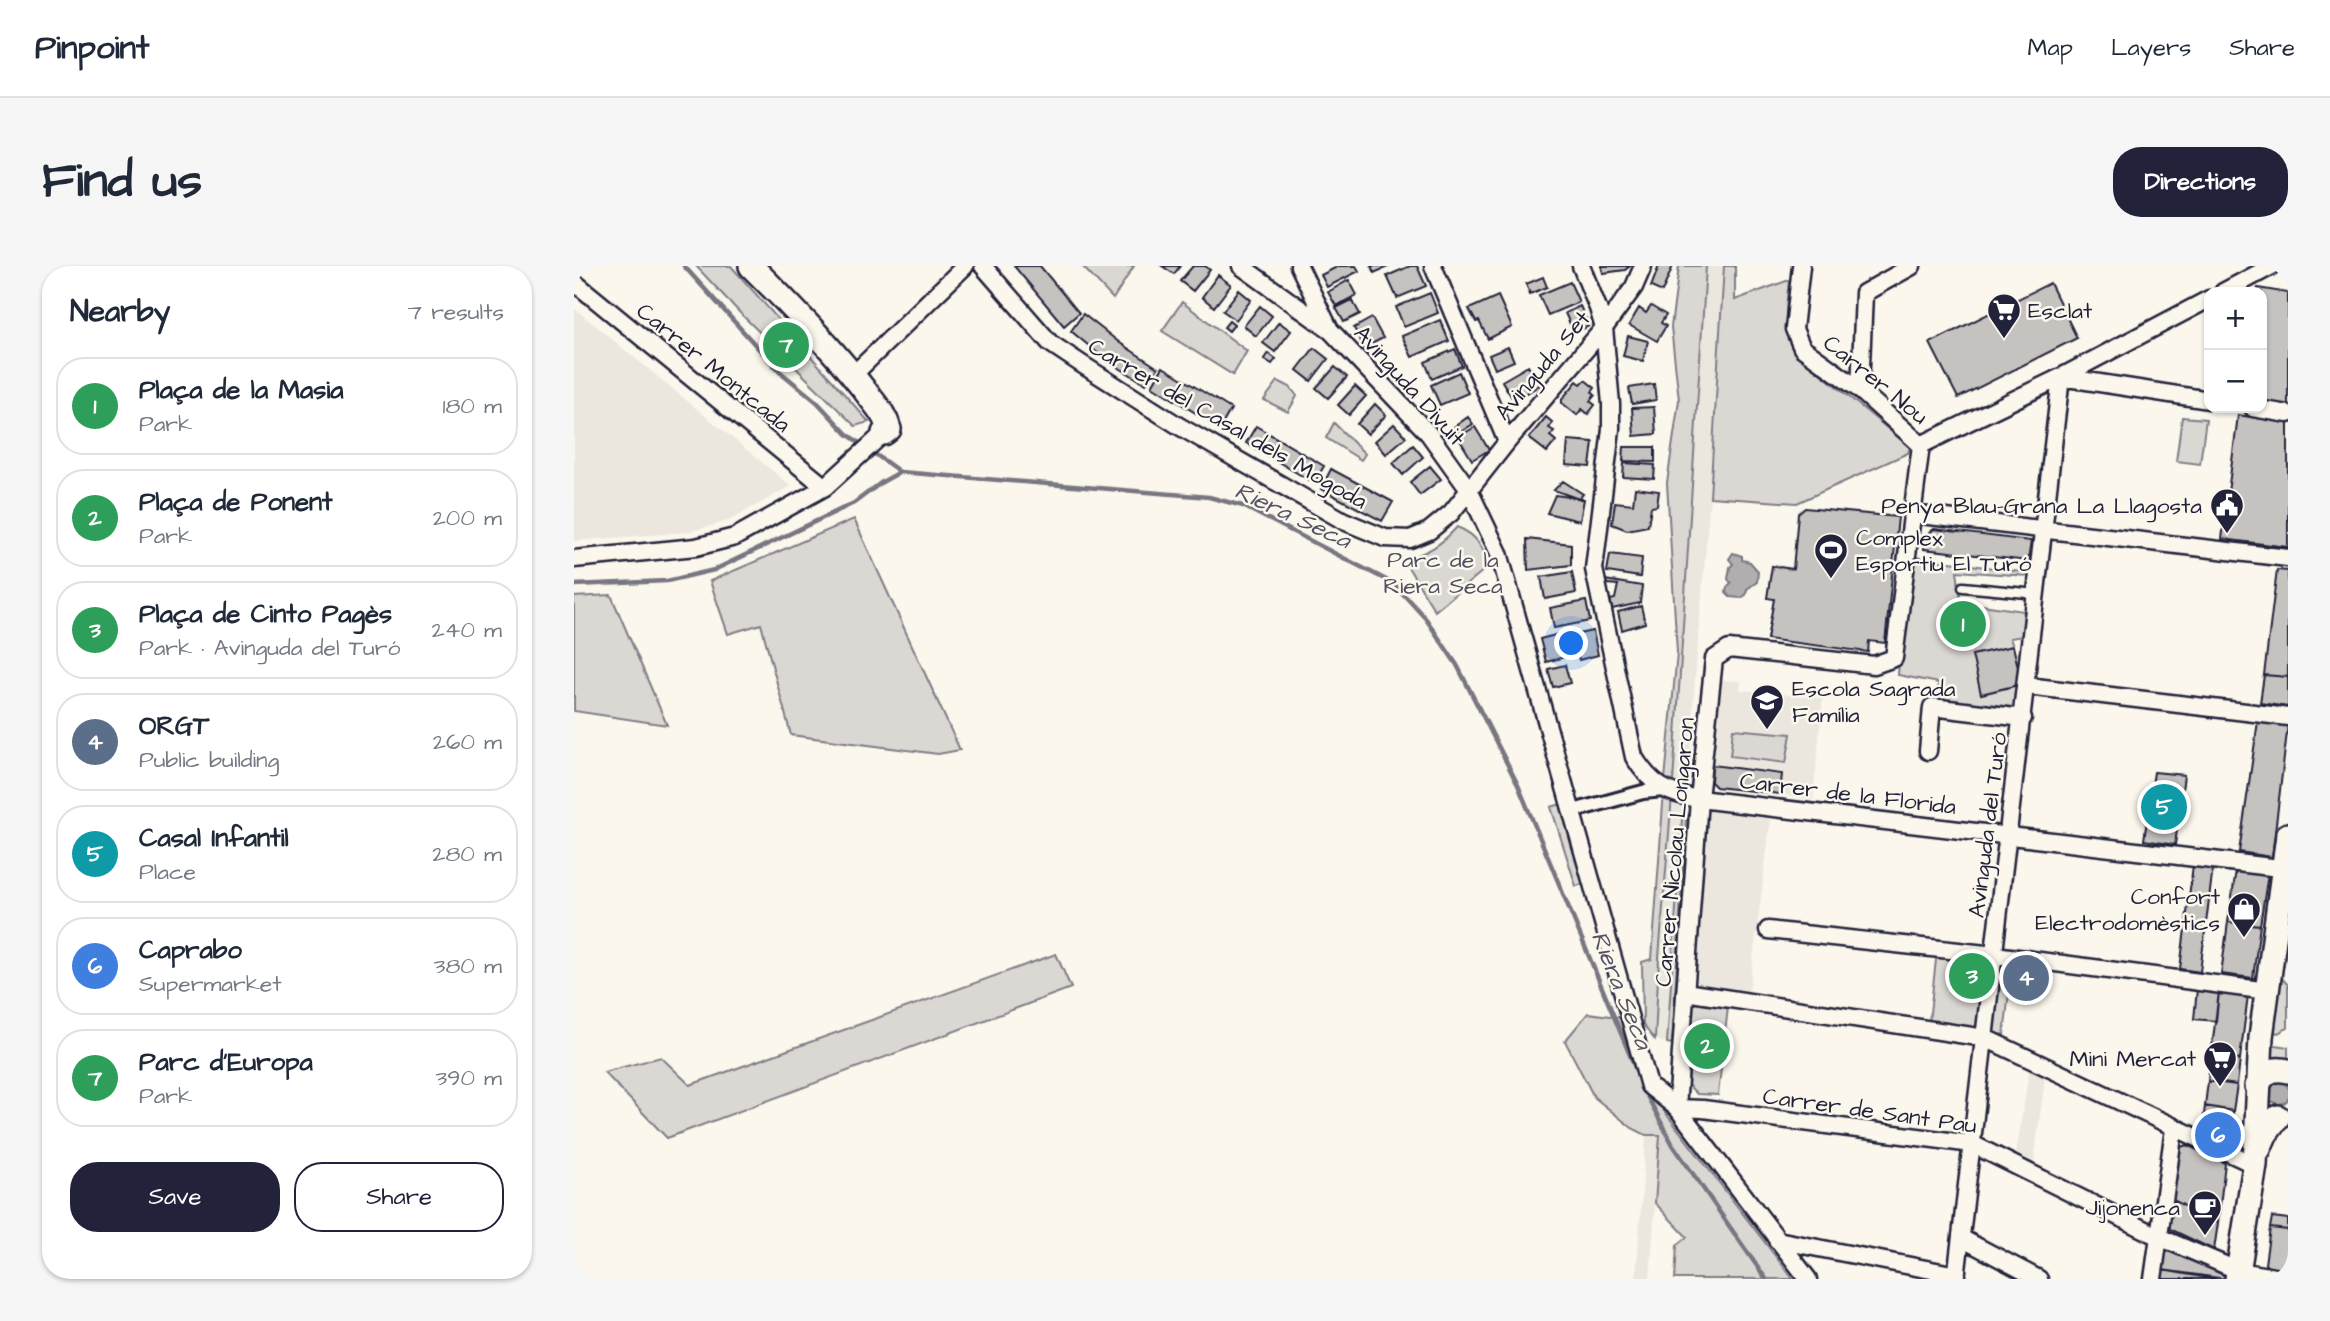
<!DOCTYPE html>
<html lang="en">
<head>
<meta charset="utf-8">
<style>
  body { margin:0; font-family:"Architects Daughter",sans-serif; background:#f6f6f7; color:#1f2937 }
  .controls { position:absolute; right:21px; top:21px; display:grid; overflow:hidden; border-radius:14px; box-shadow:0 2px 5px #0004 }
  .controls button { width:63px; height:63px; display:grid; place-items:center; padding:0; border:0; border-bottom:2px solid #e0e1e3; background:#fff; color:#1f2937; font:35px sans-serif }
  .you { position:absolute; left:998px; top:378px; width:24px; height:24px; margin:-18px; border:5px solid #fff; border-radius:50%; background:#1a73e8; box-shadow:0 0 0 10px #1a73e833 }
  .badge { display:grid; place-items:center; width:46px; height:46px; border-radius:50%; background:#22223b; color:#fff; font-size:23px; font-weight:700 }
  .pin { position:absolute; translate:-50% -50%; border:4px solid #fff; box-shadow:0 2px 7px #0006 }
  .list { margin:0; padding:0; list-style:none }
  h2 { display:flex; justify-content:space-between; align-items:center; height:91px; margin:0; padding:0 28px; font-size:30px }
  h2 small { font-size:23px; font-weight:400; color:#747a83 }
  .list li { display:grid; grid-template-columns:46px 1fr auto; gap:21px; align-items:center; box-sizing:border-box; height:98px; margin:0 14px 14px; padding:0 14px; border:2px solid #e0e1e3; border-radius:28px }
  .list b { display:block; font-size:26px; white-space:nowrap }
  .list p { margin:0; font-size:23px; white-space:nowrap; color:#747a83 }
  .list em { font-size:23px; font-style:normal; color:#747a83 }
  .actions { display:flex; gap:14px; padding:21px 28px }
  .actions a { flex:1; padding:16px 0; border:2px solid #22223b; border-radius:28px; text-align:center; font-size:24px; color:#22223b }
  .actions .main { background:#22223b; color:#fff }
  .map { position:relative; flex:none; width:1714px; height:1013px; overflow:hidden; border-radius:28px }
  header { display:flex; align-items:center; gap:42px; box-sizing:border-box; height:98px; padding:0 35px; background:#fff; border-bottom:2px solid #e0e1e3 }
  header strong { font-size:33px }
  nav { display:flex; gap:38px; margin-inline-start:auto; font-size:24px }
  .intro { display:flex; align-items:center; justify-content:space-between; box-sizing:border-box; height:168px; padding:0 42px }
  h1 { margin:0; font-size:49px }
  .button { padding:18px 32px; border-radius:28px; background:#22223b; color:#fff; font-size:24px; font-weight:700 }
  main { display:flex; gap:42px; padding:0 42px }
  aside { flex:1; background:#fff; border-radius:28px; box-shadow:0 2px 5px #0004 }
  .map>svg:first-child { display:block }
  .built { fill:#ebe7df }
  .green { fill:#dbd8d3; stroke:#7e7d87; stroke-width:2 }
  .water { fill:#b1aeb0; stroke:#787681; stroke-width:2 }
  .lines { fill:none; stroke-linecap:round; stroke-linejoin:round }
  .stream { stroke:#787681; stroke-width:4.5 }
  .building { fill:#c6c2c0; stroke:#22223b; stroke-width:2 }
  .service-casing { stroke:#22223b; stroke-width:13 }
  .pedestrian-casing { stroke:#22223b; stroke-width:18 }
  .minor-casing { stroke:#22223b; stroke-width:21 }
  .secondary-casing { stroke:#22223b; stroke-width:28 }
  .service { stroke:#fbf7ec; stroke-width:8 }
  .pedestrian { stroke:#fbf7ec; stroke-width:12 }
  .minor { stroke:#fbf7ec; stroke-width:16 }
  .secondary { stroke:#fbf7ec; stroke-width:23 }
  .labels { text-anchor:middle; stroke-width:5; stroke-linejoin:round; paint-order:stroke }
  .poi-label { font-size:23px; fill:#22223b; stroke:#fbf7ec; text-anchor:end }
  .street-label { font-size:23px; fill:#22223b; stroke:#fbf7ec }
  .park-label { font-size:23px; fill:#505061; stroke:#fbf7ec }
  .water-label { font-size:24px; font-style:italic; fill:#545364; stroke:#fbf7ec }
</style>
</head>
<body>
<header>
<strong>Pinpoint</strong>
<nav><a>Map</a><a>Layers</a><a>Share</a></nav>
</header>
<div class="intro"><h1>Find us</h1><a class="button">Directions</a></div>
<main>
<aside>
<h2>Nearby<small>7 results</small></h2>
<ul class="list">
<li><span class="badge" style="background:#2e9e5b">1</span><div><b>Plaça de la Masia</b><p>Park</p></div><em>180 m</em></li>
<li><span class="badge" style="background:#2e9e5b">2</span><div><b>Plaça de Ponent</b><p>Park</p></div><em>200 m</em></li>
<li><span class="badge" style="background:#2e9e5b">3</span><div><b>Plaça de Cinto Pagès</b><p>Park · Avinguda del Turó</p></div><em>240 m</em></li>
<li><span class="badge" style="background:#5c6f8a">4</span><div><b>ORGT</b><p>Public building</p></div><em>260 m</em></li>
<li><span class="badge" style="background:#0f9aa8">5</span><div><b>Casal Infantil</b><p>Place</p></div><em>280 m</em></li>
<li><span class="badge" style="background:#3f7fe0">6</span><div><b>Caprabo</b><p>Supermarket</p></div><em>380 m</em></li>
<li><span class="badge" style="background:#2e9e5b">7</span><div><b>Parc d'Europa</b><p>Park</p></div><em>390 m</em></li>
</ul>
<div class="actions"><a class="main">Save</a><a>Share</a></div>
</aside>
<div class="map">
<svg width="1714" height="1013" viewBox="0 0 1714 1013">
  <rect width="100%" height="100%" fill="#fbf7ec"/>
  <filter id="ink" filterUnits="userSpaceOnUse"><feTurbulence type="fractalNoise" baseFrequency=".0143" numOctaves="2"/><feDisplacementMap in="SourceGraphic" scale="14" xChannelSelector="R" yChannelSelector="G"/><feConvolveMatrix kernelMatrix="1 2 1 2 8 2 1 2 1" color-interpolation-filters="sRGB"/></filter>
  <g filter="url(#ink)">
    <path class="built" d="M1132,0H1150L1136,231L1120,426L1112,553L1108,554L1093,777L1081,774L1085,691L1109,366Z
      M0,42L217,220L154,255L114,266L0,275Z
      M1146,414L1167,415L1166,424L1249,432L1239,534L1206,528L1208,507L1138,499Z
      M1129,540L1198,545L1175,725L1123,718L1118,711Z
      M1456,798L1472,804L1460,896L1442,888Z
      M1072,869H1086L1076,1013H1062Z"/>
    <path class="green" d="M122,0H157L295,156L281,160L167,48Z
      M508,0H560L539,33Z
      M1105,0H1132L1099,517L1085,691L1081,774L1069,759L1068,696L1078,693L1090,524L1103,387L1093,217L1105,134L1097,61Z
      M1150,0H1161V34L1215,14C1212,47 1207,57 1223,88L1336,181L1334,187L1223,237L1136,231Z
      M608,36L673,85L659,109L588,65Z
      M704,115L716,121L723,130L714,146L690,134Z
      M1608,151L1632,153L1626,198L1602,195Z
      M760,157L791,188L787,194L752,172Z
      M280,253L386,484L364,488L217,469L187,358L154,368L136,315Z
      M883,261C903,269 908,280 916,299L861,345L829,293C853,288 867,279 883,261Z
      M1333,290L1455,307L1454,310L1383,305L1387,336L1450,345L1449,370L1436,372L1439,380L1399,389L1408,428L1448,418L1443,446L1361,434L1365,417L1324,409Z
      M37,329L93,459L0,445V331Z
      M1159,463L1217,468L1212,497L1156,490Z
      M991,537L1014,617L1002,620L977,541Z
      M1108,553H1112L1098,778L1093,777Z
      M1363,685L1439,693L1430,769L1355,756Z
      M482,688L497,722L93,872L30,806L87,791L116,819Z
      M1705,709L1714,719V762L1704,767L1693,764Z
      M1119,735L1154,741L1144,829L1123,828L1114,819Z
      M1014,747L1050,752L1074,824L1219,1013H1101L1103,979L1113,971L1081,937L1086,869H1072L1058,862L1020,831L991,775Z
      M1690,777L1714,781V795L1695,790Z"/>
    <path class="water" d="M1159,287L1168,290V294L1176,296L1184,305L1183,316L1173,323L1172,329L1167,332L1156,331L1152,327L1153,321L1157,317L1154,313L1156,301L1159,298L1155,293Z
      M1694 827a11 11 0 1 1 22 0a11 11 0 1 1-22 0Z"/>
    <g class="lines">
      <path class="stream" d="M110,0L204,104L243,136L273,168L326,206
        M0,319L93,315L140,304L280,237L308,216L326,206L635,231L669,240L820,318L852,353L883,399L944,519L1065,811
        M1071,826L1099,879L1192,1013"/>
    </g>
    <path class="building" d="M440,0H466L505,47L490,60Z
      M588,0H606L600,8Z
      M619,0H631L636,4L619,25L606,15Z
      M765,0H782L785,5L753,21L747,9Z
      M797,0H816L800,7Z
      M836,0H843L852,20L823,32L813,10Z
      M1028,0H1056L1051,4L1029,7Z
      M1085,0H1099L1088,26L1077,21Z
      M644,9L657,19L640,41L628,31Z
      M969,11L973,21L956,28L952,18Z
      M775,14L783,29L762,40L754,26Z
      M996,16L1005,36L974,49L965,29Z
      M1476,17L1503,72L1384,132L1356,77Z
      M1684,22L1714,27V141L1688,137V26H1683Z
      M665,24L677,34L662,54L649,45Z
      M856,27L864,47L830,61L822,41Z
      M924,30L938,61L914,73L905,55L902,56L895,43Z
      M778,34L786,48L770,56L762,42Z
      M686,40L698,50L682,70L670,60Z
      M1006,40L1015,60L1000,67L991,47Z
      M1077,40L1092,49L1087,57L1092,60L1083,75L1055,59L1065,42L1072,47Z
      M509,48L546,77L584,102L572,118L532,94L497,65Z
      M798,52L809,72L790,82L780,62Z
      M866,54L875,75L838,91L828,70Z
      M655,55L660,59L655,65L650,61Z
      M705,56L717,65L701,86L689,77Z
      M1054,70L1074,75L1069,95L1049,90Z
      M934,81L940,95L921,103L915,89Z
      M740,82L754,93L737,115L723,104Z
      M881,83L888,100L858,113L851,96Z
      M694,87L702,93L698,98L690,93Z
      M954,100L966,119L940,135L928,115Z
      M589,101L657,143L646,162L578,120Z
      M761,101L773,111L754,132L742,122Z
      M885,106L894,127L866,139L857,119Z
      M1011,114L1021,122L1018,126L1021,129L1016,135L1021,139L1014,148L1008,143L1003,149L988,137V133L1003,115L1007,118Z
      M1080,118L1082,134L1058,138L1055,122Z
      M781,120L792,130L775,149L764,139Z
      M801,138L812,149L794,168L783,158Z
      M1080,141L1082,168L1060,170L1058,142Z
      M1664,149L1714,157V281L1648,273Z
      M894,151L899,158L885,167L880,161Z
      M972,151L979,157L975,162L980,165L976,170L982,175L973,186L955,172Z
      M820,158L832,171L812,188L801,175Z
      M682,160L750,200L740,217L672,177Z
      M901,161L915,184L898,194L884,171Z
      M994,174L1019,176L1016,201L992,199Z
      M839,179L849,191L829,209L819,197Z
      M1050,181H1081V196L1049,195Z
      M1050,197L1081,199L1080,213L1049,211Z
      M856,200L867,213L846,229L836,216Z
      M757,203L819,236L808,255L747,223Z
      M989,215L1009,228L1005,233L980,224Z
      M1061,222L1085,225L1083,240L1077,241L1074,260L1053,264L1038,258L1041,236L1059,238Z
      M981,229L1010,233L1006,255L973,247Z
      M1231,242L1324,251L1311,377L1295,375L1294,386L1193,373L1200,333L1193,332L1198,300L1219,303L1224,248Z
      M1360,263L1457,275L1454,295L1350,283L1351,270Z
      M953,273L997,278V299L954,304Z
      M1036,288L1068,292L1066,311L1033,306Z
      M1703,304L1714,305V411L1690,409Z
      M998,306L1002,327L971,333L967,311Z
      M1031,314L1068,320L1066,337L1038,343L1036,334L1041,333L1044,319L1033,318Z
      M1012,335L1016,355L980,362L976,342Z
      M1067,340L1071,357L1048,364L1044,346Z
      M1019,365L1024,389L1005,394L999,369Z
      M985,368L991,391L972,396L966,373Z
      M1439,380L1448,418L1407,428L1398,389Z
      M991,399L996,417L979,421L974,403Z
      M1690,409L1714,411V441L1686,437Z
      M1684,455L1714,458L1698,591L1665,586Z
      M1138,499L1208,508L1206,528L1142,521L1137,516Z
      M1580,506L1610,509L1601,579L1570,574Z
      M1619,599L1639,601L1626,706L1606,703Z
      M1662,604L1694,608L1686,659L1654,656Z
      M1654,656L1686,659L1679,712L1647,708Z
      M1439,693L1468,697L1464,730L1435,727Z
      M1623,723L1645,726L1642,755L1620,753Z
      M1645,726L1674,729L1666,793L1637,789Z
      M1637,789L1666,793L1663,819L1634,815Z
      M1634,815L1663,819L1659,845L1631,840Z
      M1631,840L1659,845L1655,879L1628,866Z
      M1613,879L1651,897L1644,957L1599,934L1607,881Z
      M1599,934L1644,957L1640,984L1594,962Z
      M1698,951L1714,953V964L1696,962Z
      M1696,962L1714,964V1005L1695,1002L1691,998Z
      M1594,982L1652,1010V1013L1588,1004L1591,984Z
      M1588,1004L1629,1011L1642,1013H1587Z"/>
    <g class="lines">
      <g class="service-casing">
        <path id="service" d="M1389,321L1463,328"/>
      </g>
      <g class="pedestrian-casing">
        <path id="pedestrian" d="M999,545L1069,526L1090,524"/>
      </g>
      <g class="minor-casing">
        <path id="minor" d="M409,0L476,77L509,99L605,160L770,255L811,272L836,273L855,265L877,247L933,176L1030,62L1060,21L1069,0
          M667,0L757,65L855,168L895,224L925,287L1075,820L1103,842L1234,1013
          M725,0L756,64
          M859,0L933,176
          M1007,0L1024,42L1030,62L1037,138V163L1020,303L1060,491C1077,519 1093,528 1125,533L1714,603
          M1227,0L1220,63L1228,82L1286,124L1347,179
          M0,16L251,221
          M1649,26L1698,0
          M279,109L391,0
          M1286,124L1290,27L1338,0
          M1679,142L1714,148
          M1347,179L1320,392L1300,399L1155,383L1140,393L1125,533L1103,842L1129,843L1398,878L1585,971L1665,1005L1712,1013
          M1347,179L1487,111L1635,33
          M1338,248L1714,292
          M0,293L122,281L161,271L251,221L310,167
          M1453,420L1714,451
          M1354,485L1358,441L1449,452
          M1194,664L1421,689L1694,725
          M1111,726L1411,772L1681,899
          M1387,972L1465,1013
          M1203,974L1383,1009
          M1382,1013L1487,111L1635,134
          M1579,1013L1600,863"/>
      </g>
      <g class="secondary-casing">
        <path id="secondary" d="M177,0C217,40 257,81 292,126C301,138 311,148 315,163L310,167
          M1683,820C1691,806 1698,801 1714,805
          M1685,883L1691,869L1704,851
          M1663,1013L1681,899L1687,771L1714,569"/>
      </g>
      <use href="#service" class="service"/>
      <use href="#pedestrian" class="pedestrian"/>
      <use href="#minor" class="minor"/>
      <use href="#secondary" class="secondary"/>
    </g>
  </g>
  <defs>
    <g id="supermarket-pin" transform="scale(1.75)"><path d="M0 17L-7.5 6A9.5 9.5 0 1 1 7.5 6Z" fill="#22223b" stroke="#fbf7ec"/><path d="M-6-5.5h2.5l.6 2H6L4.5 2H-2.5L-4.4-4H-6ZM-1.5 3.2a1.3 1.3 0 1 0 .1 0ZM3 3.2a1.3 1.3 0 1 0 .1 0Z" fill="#fff"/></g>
    <g id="civic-pin" transform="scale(1.75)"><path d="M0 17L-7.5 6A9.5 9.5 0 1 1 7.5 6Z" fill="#22223b" stroke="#fbf7ec"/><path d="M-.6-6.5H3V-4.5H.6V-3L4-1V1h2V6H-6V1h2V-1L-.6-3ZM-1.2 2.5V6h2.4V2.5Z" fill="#fff"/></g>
    <g id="stadium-pin" transform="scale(1.75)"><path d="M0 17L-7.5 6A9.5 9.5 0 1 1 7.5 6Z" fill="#22223b" stroke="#fbf7ec"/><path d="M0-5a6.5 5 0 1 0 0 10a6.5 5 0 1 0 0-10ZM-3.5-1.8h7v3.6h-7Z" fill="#fff"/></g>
    <g id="school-pin" transform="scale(1.75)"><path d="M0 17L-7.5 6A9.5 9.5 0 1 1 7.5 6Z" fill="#22223b" stroke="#fbf7ec"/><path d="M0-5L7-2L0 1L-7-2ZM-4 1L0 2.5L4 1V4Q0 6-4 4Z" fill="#fff"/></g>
    <g id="shop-pin" transform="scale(1.75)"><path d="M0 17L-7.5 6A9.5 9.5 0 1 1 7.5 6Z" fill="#22223b" stroke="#fbf7ec"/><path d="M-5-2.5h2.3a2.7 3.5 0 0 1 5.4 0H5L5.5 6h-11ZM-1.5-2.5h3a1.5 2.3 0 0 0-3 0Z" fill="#fff"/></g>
    <g id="cafe-pin" transform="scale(1.75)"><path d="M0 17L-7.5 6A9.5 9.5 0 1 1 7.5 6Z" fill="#22223b" stroke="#fbf7ec"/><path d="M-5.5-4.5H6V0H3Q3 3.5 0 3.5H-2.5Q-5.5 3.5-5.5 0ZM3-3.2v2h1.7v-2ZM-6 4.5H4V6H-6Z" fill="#fff"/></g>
  </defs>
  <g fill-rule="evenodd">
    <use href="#supermarket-pin" x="1430" y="44"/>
    <use href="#civic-pin" x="1653" y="239"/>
    <use href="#stadium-pin" x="1257" y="284"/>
    <use href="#school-pin" x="1193" y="435"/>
    <use href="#shop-pin" x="1670" y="643"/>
    <use href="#supermarket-pin" x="1646" y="792"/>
    <use href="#cafe-pin" x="1631" y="941"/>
  </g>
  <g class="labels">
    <g class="poi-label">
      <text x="1454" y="52" text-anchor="start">Esclat</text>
      <text x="1628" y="247">Penya Blau-Grana La Llagosta</text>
      <text x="1282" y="279" text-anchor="start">Complex<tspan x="1282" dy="26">Esportiu El Turó</tspan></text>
      <text x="1218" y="430" text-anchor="start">Escola Sagrada<tspan x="1218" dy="26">Família</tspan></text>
      <text x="1646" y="638">Confort<tspan x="1646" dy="26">Electrodomèstics</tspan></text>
      <text x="1622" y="800">Mini Mercat</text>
      <text x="1606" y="949">Jijonenca</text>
    </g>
    <g class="street-label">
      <text transform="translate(968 99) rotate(-50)" y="8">Avinguda Set</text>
      <text transform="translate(140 101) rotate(39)" y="8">Carrer Montcada</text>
      <text transform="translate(1302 113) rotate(39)" y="8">Carrer Nou</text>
      <text transform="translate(836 119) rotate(48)" y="8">Avinguda Divuit</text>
      <text transform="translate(654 157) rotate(30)" y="8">Carrer del Casal dels Mogoda</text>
      <text transform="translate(1274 527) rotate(7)" y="8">Carrer de la Florida</text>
      <text transform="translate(1413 559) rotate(-83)" y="8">Avinguda del Turó</text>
      <text transform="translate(1100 586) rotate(-85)" y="8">Carrer Nicolau Longaron</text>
      <text transform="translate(1296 844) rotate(8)" y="8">Carrer de Sant Pau</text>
    </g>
    <g class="park-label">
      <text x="869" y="301">Parc de la<tspan x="869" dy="26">Riera Seca</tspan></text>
    </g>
    <g class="water-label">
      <text transform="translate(719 249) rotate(25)" y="8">Riera Seca</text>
      <text transform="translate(1048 724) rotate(68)" y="8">Riera Seca</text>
    </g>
  </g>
</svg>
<div class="controls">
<button>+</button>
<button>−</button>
</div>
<div class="you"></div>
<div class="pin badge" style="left:1389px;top:358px;background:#2e9e5b">1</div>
<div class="pin badge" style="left:1133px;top:780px;background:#2e9e5b">2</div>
<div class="pin badge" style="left:1398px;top:710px;background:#2e9e5b">3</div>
<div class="pin badge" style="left:1452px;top:712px;background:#5c6f8a">4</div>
<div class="pin badge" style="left:1590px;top:541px;background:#0f9aa8">5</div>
<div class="pin badge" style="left:1644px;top:869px;background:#3f7fe0">6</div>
<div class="pin badge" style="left:212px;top:79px;background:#2e9e5b">7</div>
</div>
</main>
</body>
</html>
